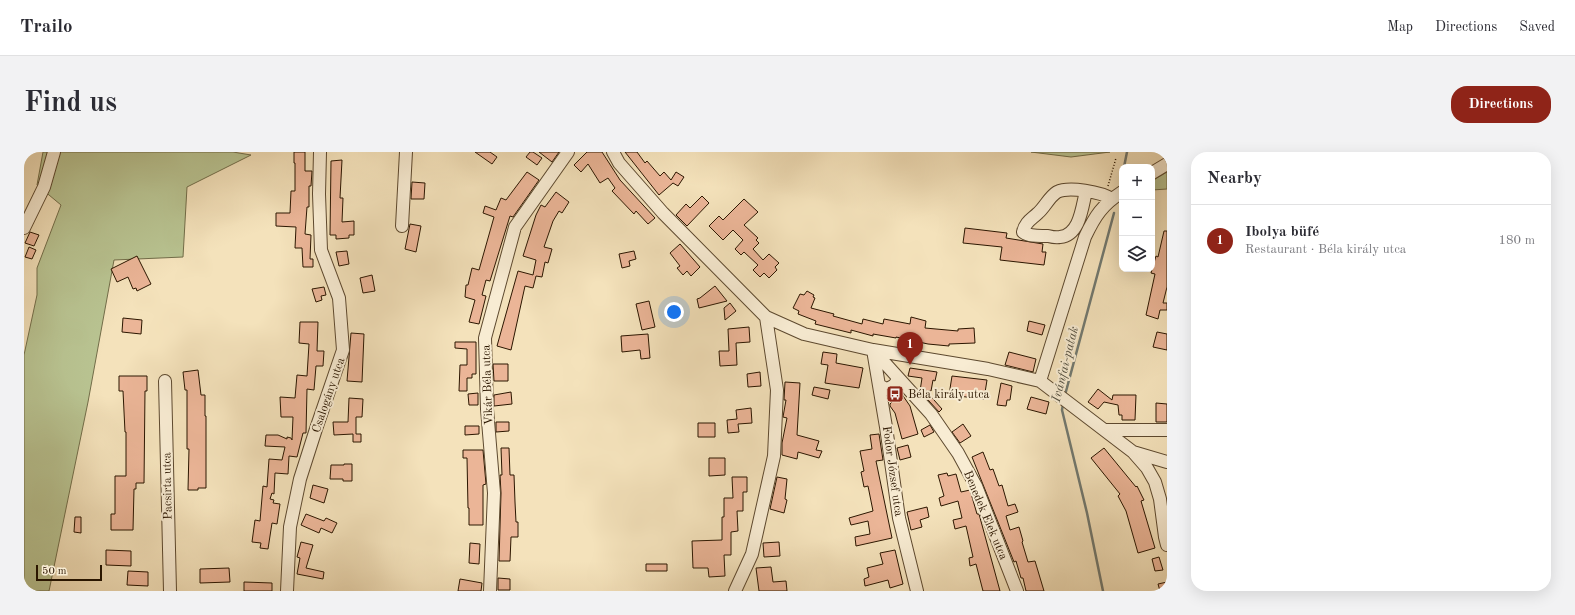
<!DOCTYPE html>
<html lang="en">
<head>
<meta charset="utf-8">
<style>
  body { margin:0; font-family:"Old Standard TT",serif; background:#f2f2f3; color:#2b2b33 }
  .controls { position:absolute; right:12px; top:12px; display:grid; overflow:hidden; border-radius:8px; box-shadow:0 4px 16px #0002 }
  .controls button { width:36px; height:36px; display:grid; place-items:center; padding:0; border:0; border-bottom:1px solid #e1e1e2; background:#fff; color:#2b2b33; font:20px sans-serif }
  .scale { position:absolute; left:12px; bottom:10px; width:66px; box-sizing:border-box; padding-left:4px; border:2px solid #2b1600; border-top:0; font-size:11px; line-height:14px; white-space:nowrap; color:#2b1600; -webkit-text-stroke:3px #f8ecd3; paint-order:stroke }
  .you { position:absolute; left:650px; top:160px; width:14px; height:14px; margin:-10px; border:3px solid #fff; border-radius:50%; background:#1a73e8; box-shadow:0 0 0 6px #1a73e833 }
  .badge { display:grid; place-items:center; width:26px; height:26px; border-radius:50%; background:#8f2418; color:#fff; font-size:13px; font-weight:700 }
  .pin { position:absolute; translate:-50% -33px; filter:drop-shadow(0 1px 2px #0008) }
  .pin::after { content:''; position:absolute; top:21px; width:14px; height:12px; background:inherit; clip-path:polygon(0 0,100% 0,50% 100%) }
  .list { margin:0; padding:0; list-style:none }
  h2 { display:flex; justify-content:space-between; align-items:center; height:52px; margin:0; padding:0 16px; font-size:17px }
  h2 small { font-size:13px; font-weight:400; color:#7c7c81 }
  .list li { display:grid; grid-template-columns:26px 1fr auto; gap:12px; align-items:center; box-sizing:border-box; height:72px; padding:0 16px; border-top:1px solid #e1e1e2 }
  .list b { display:block; font-size:15px; white-space:nowrap }
  .list p { margin:0; font-size:13px; white-space:nowrap; color:#7c7c81 }
  .list em { font-size:13px; font-style:normal; color:#7c7c81 }
  .icon { flex:none; width:22px; height:22px; fill:none; stroke:currentColor; stroke-width:2; stroke-linecap:round; stroke-linejoin:round }
  .map { position:relative; flex:none; width:1143px; height:439px; overflow:hidden; border-radius:16px }
  header { display:flex; align-items:center; gap:24px; box-sizing:border-box; height:56px; padding:0 20px; background:#fff; border-bottom:1px solid #e1e1e2 }
  header strong { font-size:19px }
  nav { display:flex; gap:22px; margin-inline-start:auto; font-size:14px }
  .intro { display:flex; align-items:center; justify-content:space-between; box-sizing:border-box; height:96px; padding:0 24px }
  h1 { margin:0; font-size:28px }
  .button { padding:10px 18px; border-radius:16px; background:#8f2418; color:#fff; font-size:14px; font-weight:700 }
  main { display:flex; gap:24px; padding:0 24px }
  aside { flex:1; background:#fff; border-radius:16px; box-shadow:0 4px 16px #0002 }
  .map>svg:first-child { display:block }
  .green { fill:#b9c492; stroke:#726d49 }
  .lines { fill:none; stroke-linecap:round; stroke-linejoin:round }
  .stream { stroke:#727970; stroke-width:2.5 }
  .building { fill:#ebb597; stroke:#2b1600 }
  .minor-casing { stroke:#5d492f; stroke-width:14 }
  .path { stroke:#2b1600; stroke-width:1.5; stroke-dasharray:1 2; stroke-linecap:butt }
  .minor { stroke:#f8ecd3; stroke-width:12 }
  .labels { text-anchor:middle; stroke-width:4; stroke-linejoin:round; paint-order:stroke }
  .street-label { font-size:12px; fill:#2b1600; stroke:#f8ecd3 }
  .poi-label { font-size:12px; fill:#2b1600; stroke:#f8ecd3; text-anchor:start }
  .water-label { font-size:13px; font-style:italic; fill:#545041; stroke:#f8ecd3 }
</style>
</head>
<body>
<header>
<strong>Trailo</strong>
<nav><a>Map</a><a>Directions</a><a>Saved</a></nav>
</header>
<div class="intro"><h1>Find us</h1><a class="button">Directions</a></div>
<main>
<div class="map">
<svg width="1143" height="439" viewBox="0 0 1143 439">
  <rect width="100%" height="100%" fill="#f4e2bb"/>
  <filter id="stains"><feTurbulence type="fractalNoise" baseFrequency=".005" numOctaves="4"/><feColorMatrix values="0 0 0 0 .2 0 0 0 0 .09 0 0 0 0 .02 0 0 0 .5 -.17"/></filter>
  <radialGradient id="worn" r=".72"><stop offset=".6" stop-color="#630" stop-opacity="0"/><stop offset="1" stop-color="#630" stop-opacity=".3"/></radialGradient>
  <path class="green" d="M19,0H209L227,3L163,35L159,105L90,108L64,250L25,439H0V203L13,143V116L37,53L13,33Z
    M1007,0H1086L1047,5Z
    M1143,20V37L1128,38V29Z"/>
  <g class="lines">
    <path class="stream" d="M1100,15L1103,0
      M1097,32L1098,25
      M1041,243L1090,61
      M1039,252L1038,258L1063,361L1079,439"/>
  </g>
  <path class="building" d="M270,0H281V19H288L287,34H285V55H283L281,82L287,83L286,107H289V115H279L278,96H271L272,75L252,74V61H266L267,39H271V11H270Z
    M451,0H466L473,5L468,12Z
    M506,0H509L518,6L513,13L502,5Z
    M515,0H535L528,10Z
    M563,0H578L596,28L631,66L624,72L612,59L610,62L588,39L591,36L584,26L576,31L564,12L557,20L550,13Z
    M601,0H613L621,11L623,9L636,24L640,20L647,28L652,20L660,25L654,34L649,31L635,43Z
    M318,8L316,46H319L318,70L330,69V83H325V86L312,87V83H306L307,9Z
    M503,20L515,28L489,65L486,64L466,129L462,128L458,143L462,144L455,172L445,170L451,148L441,145L442,133H444L448,116L455,118L470,65L459,61L461,54L472,58L477,46L482,48Z
    M388,30L401,31L400,47H387Z
    M532,40L545,50L538,61L535,59L529,69L520,95L528,97L524,111L521,110L518,125L512,124L509,136L501,134L487,198L473,194L494,119L509,123L512,108L499,104L512,63L517,53L521,55Z
    M678,44L685,51L663,74L652,63L662,52L666,56Z
    M720,47L734,60L720,73L734,86L732,88L735,91L729,97L739,108L745,102L755,111L751,115L753,118L745,126L740,121L736,125L729,118L734,113L720,100L717,103L711,97L719,88L709,78L699,88L685,74L695,64L699,68Z
    M386,72L397,74L392,100L381,97Z
    M941,76L983,81L982,86L1019,92L1018,100H1022L1020,113L976,108L978,95L939,91Z
    M1140,79H1143V135L1139,151H1143V158H1136L1134,167L1122,163L1131,122L1127,121L1132,104L1134,105Z
    M6,80L15,83L10,94L1,91Z
    M656,92L676,115L667,124L663,119L659,123L653,116L656,114L646,101Z
    M5,95L12,98L8,107L1,105Z
    M323,99L325,112L315,114L312,100Z
    M610,99L612,107L605,109L606,114L598,116L595,102Z
    M113,104L127,132L113,139L112,136L109,137L104,125L93,130L87,117Z
    M348,123L351,139L339,141L336,126Z
    M691,134L703,149L675,156L673,147L676,146Z
    M300,135L302,143L297,144L298,148L292,150L288,137Z
    M783,139L790,143L789,145L791,146L787,156L810,162L809,164L838,172L839,167L859,172L860,167L886,172L887,165L902,169L901,176L934,179V177L950,176L951,191L925,192V194L904,192L872,185V186L849,182V184L827,178V181L791,172L792,169L774,162L775,159L769,156L776,142L780,143Z
    M625,149L631,175L618,178L612,152Z
    M706,151L712,159L701,168L700,156Z
    M99,166L118,168L117,182L98,180Z
    M1005,169L1021,173L1018,183L1003,179Z
    M276,170H294L293,199H300L299,214H292L290,238L283,237L282,281H279L273,305L265,304L264,322L251,321L250,342L248,341L246,347L250,348L249,351L256,352L253,372L248,371L244,397L236,396L237,391L228,390L231,368L236,369L239,334L243,335L245,307L258,308L261,295L241,294L242,283H254L263,287V285L267,286L268,288L269,265H257L256,245L271,246L273,223L283,224L285,192L275,191Z
    M725,175L726,190L712,191L713,213L696,214L695,199H705L704,177Z
    M1133,180L1143,182V198L1129,195Z
    M327,181L340,182L338,230L323,229Z
    M624,182L626,206L617,207L616,198L598,200L597,184Z
    M431,190H452V222H448V226H443V239H435L436,213H443V197L431,196Z
    M799,200L813,202L812,211L839,216L835,236L801,231L804,213L797,212Z
    M985,200L1012,207L1009,220L981,213Z
    M469,212H484V229H470Z
    M886,216L913,220L911,229L909,228L907,239H902L918,257L915,260L896,239L898,226L884,224Z
    M174,218L177,243H181V264H182V336H174V338H164L165,297H163V238H161L159,220Z
    M736,220L737,234L724,235L723,222Z
    M95,224H123V239H121L120,331H112V337H110L109,378H87V362H91V324H102V280H101L99,239H95Z
    M928,224L963,228L960,247L925,243Z
    M761,230L776,231L773,283L795,289L792,298L798,299L795,306L774,300L773,307L758,303V291L763,266L759,265L762,248H760Z
    M977,231L988,234L986,248H983L982,254L973,253Z
    M790,235L806,238L804,247L788,243Z
    M1074,237L1088,248L1089,243H1112L1111,268H1098V263H1095L1094,253L1080,250L1074,257L1064,250Z
    M875,238L886,254L894,282L878,287L871,261L866,254V252L868,250L865,244Z
    M487,240L488,252L470,254V243Z
    M454,241V253H445L444,242Z
    M1007,245L1025,250L1022,262L1003,257Z
    M325,246L339,247L338,265H332V282H337V290H329V282L310,283L309,270H324Z
    M1132,251L1143,252V270H1132Z
    M727,256L728,271L714,272L715,280L704,281L703,268L713,267L712,258Z
    M472,270H485V279L472,280Z
    M674,271H691V285H674Z
    M939,272L947,284L936,291L928,280Z
    M906,273L910,280L900,285L897,278Z
    M441,274H455V282L441,283Z
    M855,282L859,308L852,309L868,386L832,394L831,385L846,382L844,369L827,373L825,366L849,359L844,334L840,335L837,320L840,319L836,299L848,297L846,283Z
    M884,293L887,305L876,308L873,296Z
    M477,296H485L486,323H490L491,350L492,370H494V385H487L486,409H475L477,341L476,323H478Z
    M1080,296L1112,335L1113,334L1120,348L1117,349L1131,396L1114,401L1102,359L1094,344L1096,342L1067,306Z
    M439,298H459L462,332L459,333V373H445V356H444L443,306H439Z
    M959,300L966,318L969,317L975,334L978,333L984,354L991,352L994,360L982,364L986,378L995,375L999,389L998,390L1004,410L1011,409L1020,439H1002L999,426H997L992,409L990,410L948,305Z
    M685,306H701V323L685,324Z
    M320,312H328V329H319V327H306L307,313H320Z
    M923,321L924,324L932,322L937,340L946,338L953,362H955L976,439H959L952,412L946,414L945,406L949,405L942,374L931,377L929,368L938,366L934,349L917,354L915,346L920,344L914,323Z
    M708,325H723V340H719V359H713L714,379L707,380V403H700L701,424L685,425L684,416H669L668,389L698,388V365H700V346H709Z
    M753,325L763,327L761,347L763,348L760,361L746,357Z
    M289,333L304,337L300,351L286,346Z
    M903,355L905,365L896,368L898,375L887,378L883,360Z
    M282,362L300,369L302,366L313,371L308,381L297,376L295,381L277,373Z
    M51,365H57V381L50,380Z
    M277,390L289,393L282,416L300,420L299,427L273,422L276,406L273,405Z
    M755,390L756,404L740,405L739,391Z
    M446,391L456,392L455,412L445,411Z
    M82,398L107,399V414L82,413Z
    M871,398L879,432L866,436L864,428L841,434L840,427L845,425L843,416L859,412L856,401Z
    M1135,405L1139,418L1131,419L1128,407Z
    M622,412H643V419H622Z
    M747,415L749,430L762,429L763,439H735L732,416Z
    M205,416L206,430L176,431V417Z
    M104,419L124,420V434L103,433Z
    M474,426L486,427V438H474Z
    M436,427L458,431L457,439H434Z
    M220,430L248,431V439H220Z
    M1143,430V439H1136L1134,432Z"/>
  <g class="lines">
    <g class="minor-casing">
      <path id="minor" d="M589,0L595,11L639,61L742,165L780,182L849,198L964,217L1016,229L1109,300L1123,316L1131,330L1136,347L1141,385L1143,393
        M1128,21L1143,12
        M1062,39C1058,55 1056,83 1036,85C1032,86 1028,85 1024,84C1015,84 1006,85 999,80C1001,70 1008,67 1014,61C1021,55 1025,45 1033,40C1045,34 1077,40 1088,47
        M378,74L382,0
        M0,76L20,35L30,0
        M849,198L907,262L934,301L952,334L993,439
        M849,198L862,275L875,366L893,439
        M141,229L146,439
        M1016,229L1061,85C1071,64 1078,53 1098,40
        M855,233L862,237C869,235 872,233 874,226
        M1082,278H1143
        M1109,300L1143,310
        M263,439L266,375L276,327L292,277L319,198L315,146L297,98L295,42L296,0
        M466,439L470,341L463,257L461,186L491,75L544,0
        M711,439L728,402L750,304L753,238L742,165"/>
    </g>
    <path class="path" d="M1084,34L1092,6"/>
    <use href="#minor" class="minor"/>
  </g>
  <defs>
    <g id="bus-square" transform="scale(0.9)"><rect x="-9" y="-9" width="18" height="18" rx="4" fill="#8f2418" stroke="#f8ecd3"/><path d="M-5-6H5V4H4V6H2V4H-2V6H-4V4H-5ZM-3.5-4V0h7V-4ZM-3.5 1.2v1.5H-2V1.2ZM2 1.2v1.5H3.5V1.2Z" fill="#fff"/></g>
  </defs>
  <g fill-rule="evenodd">
    <use href="#bus-square" x="871" y="242"/>
  </g>
  <g class="labels">
    <g class="street-label">
      <text transform="translate(463 233) rotate(-92)" y="4">Vikár Béla utca</text>
      <text transform="translate(304 243) rotate(-71)" y="4">Csalogány utca</text>
      <text transform="translate(869 319) rotate(82)" y="4">Fodor József utca</text>
      <text transform="translate(143 334) rotate(-91)" y="4">Pacsirta utca</text>
      <text transform="translate(962 363) rotate(67)" y="4">Benedek Elek utca</text>
    </g>
    <g class="poi-label">
      <text x="884" y="246">Béla király utca</text>
    </g>
    <g class="water-label">
      <text transform="translate(1040 212) rotate(-76)" y="5">Ivánfai-patak</text>
    </g>
  </g>
  <rect width="100%" height="100%" filter="url(#stains)"/>
  <rect width="100%" height="100%" fill="url(#worn)"/>
</svg>
<div class="controls">
<button>+</button>
<button>−</button>
<button><svg class="icon" aria-label="layers" viewBox="0 0 24 24"><path d="M12 4l9 5-9 5-9-5zM3 14l9 5 9-5"/></svg></button>
</div>
<div class="scale">50 m</div>
<div class="you"></div>
<div class="pin badge" style="left:886px;top:213px">1</div>
</div>
<aside>
<h2>Nearby<small></small></h2>
<ul class="list">
<li><span class="badge">1</span><div><b>Ibolya büfé</b><p>Restaurant · Béla király utca</p></div><em>180 m</em></li>
</ul>
</aside>
</main>
</body>
</html>
